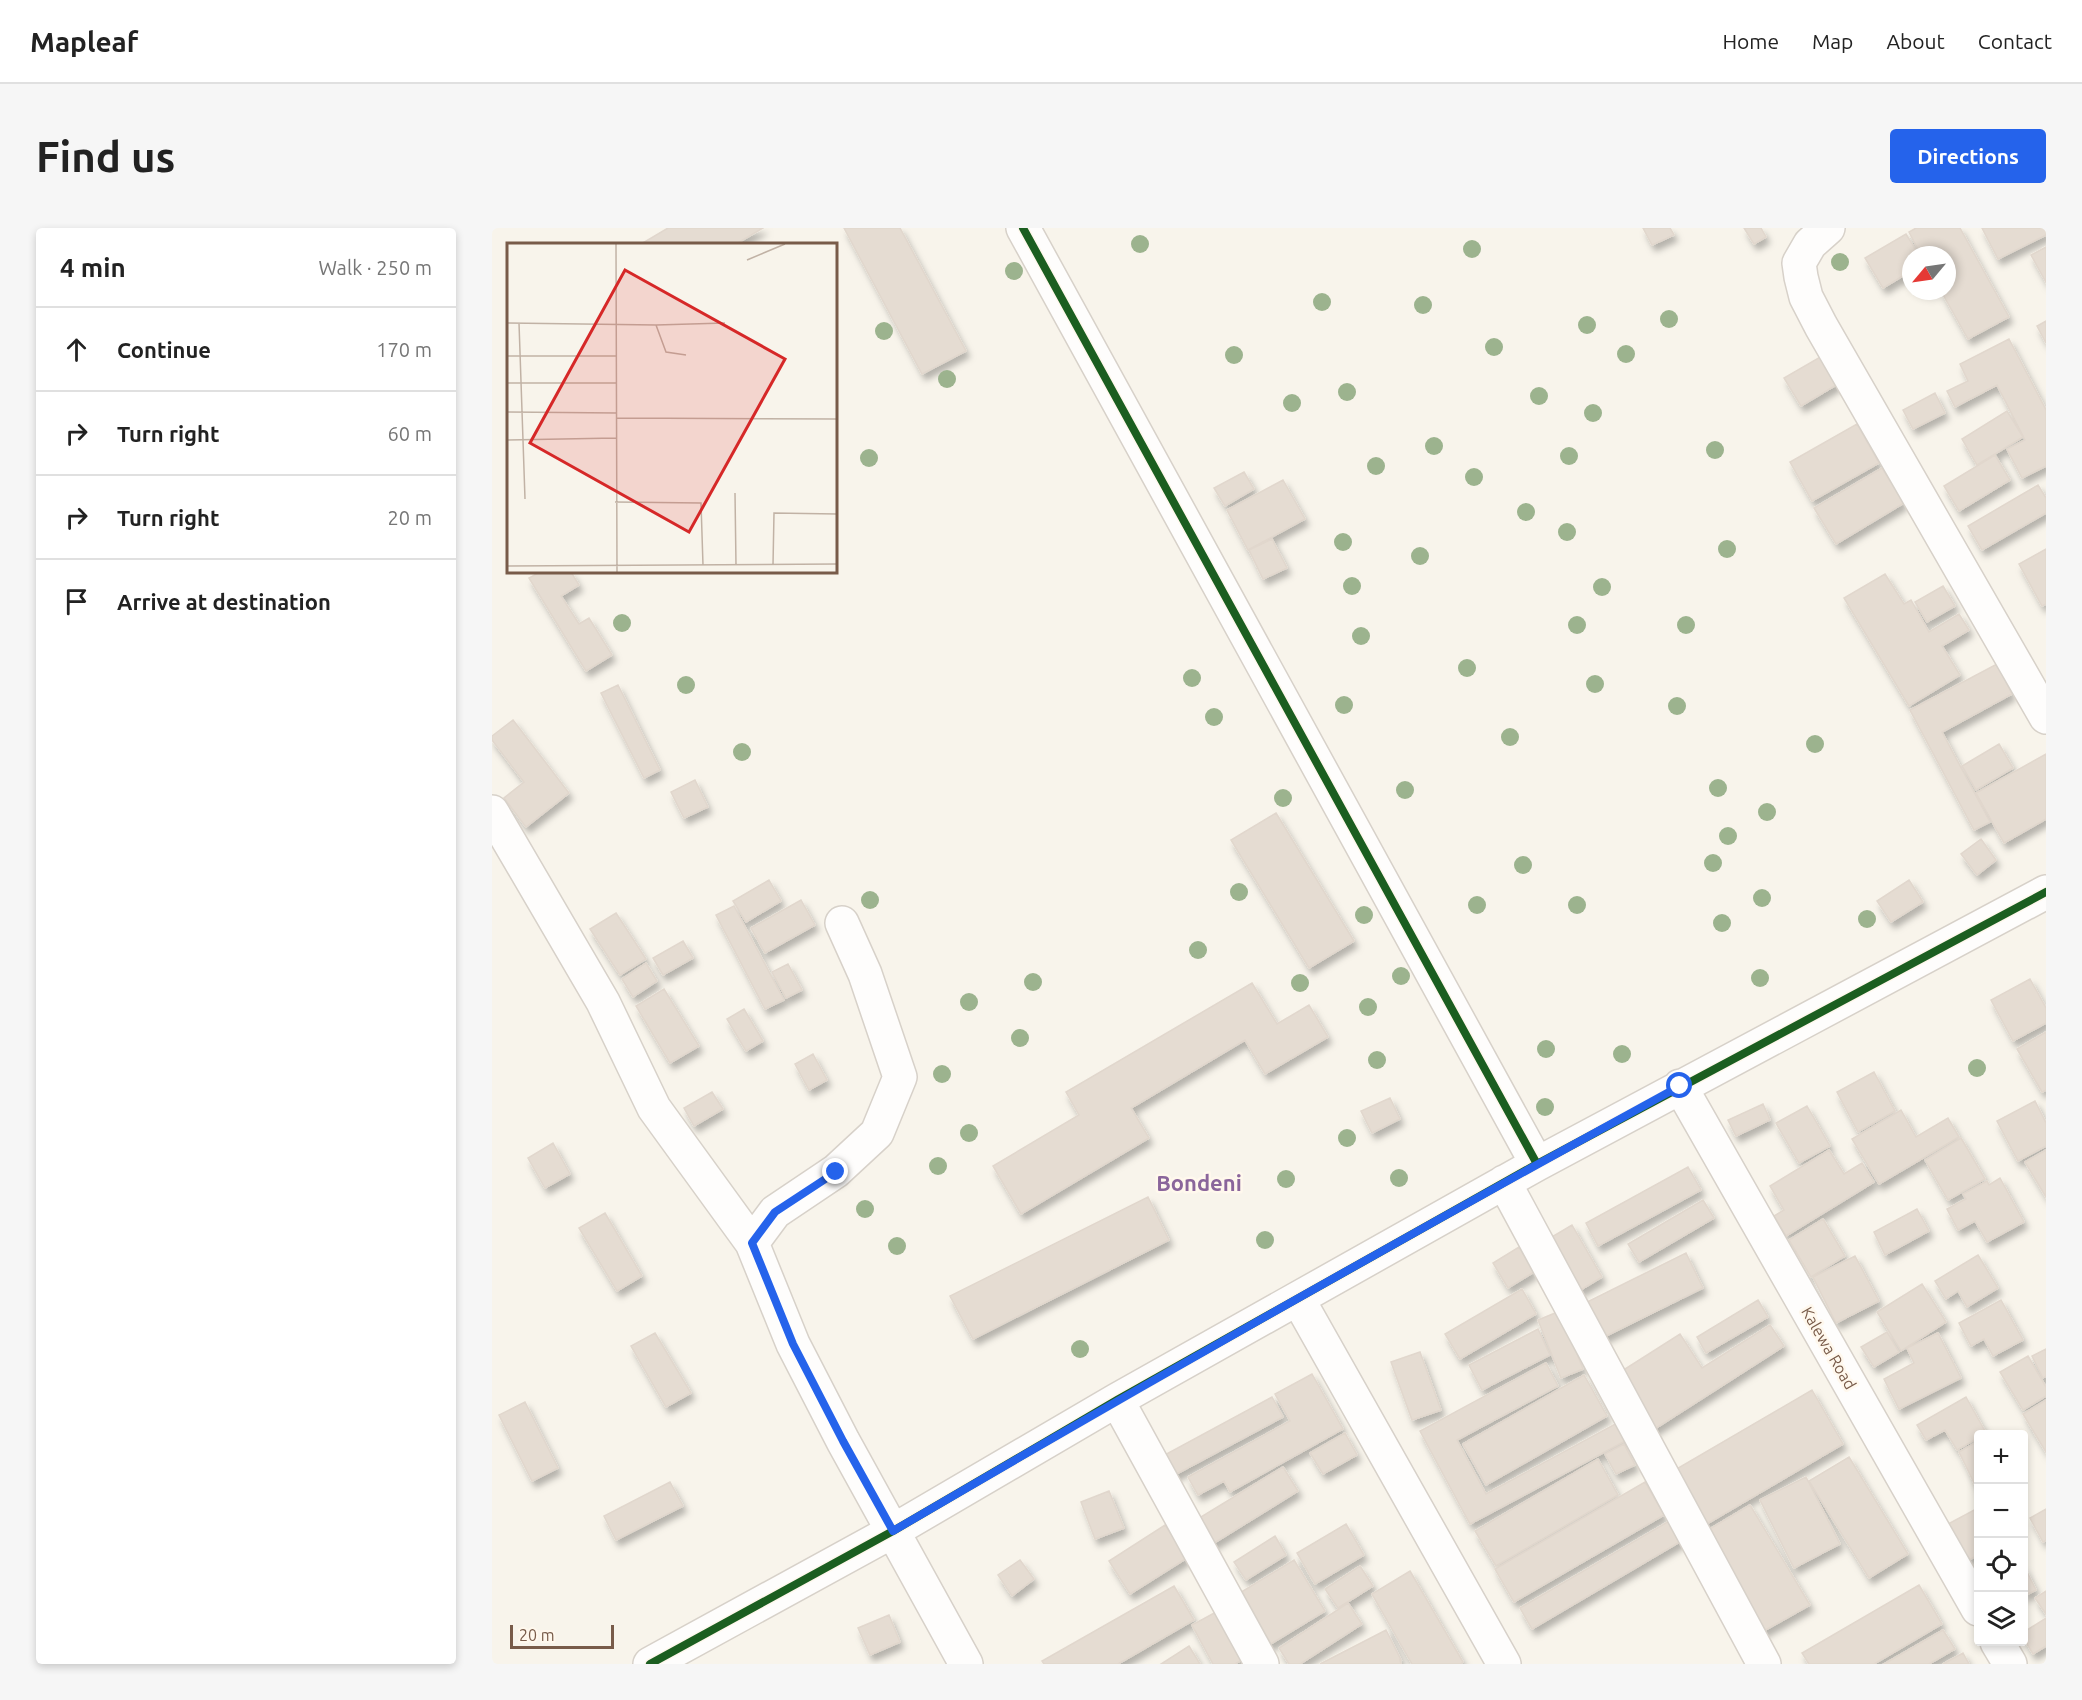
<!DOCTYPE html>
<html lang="en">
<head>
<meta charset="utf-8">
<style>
  body { margin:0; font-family:Ubuntu,sans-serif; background:#f6f6f6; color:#222 }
  .controls { position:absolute; right:18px; bottom:18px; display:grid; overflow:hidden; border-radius:6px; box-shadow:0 3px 9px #0003 }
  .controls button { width:54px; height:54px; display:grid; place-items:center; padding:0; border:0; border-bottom:2px solid #e0e0e0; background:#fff; color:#222; font:30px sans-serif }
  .compass { position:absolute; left:1410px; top:18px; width:54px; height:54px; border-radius:50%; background:#fff; box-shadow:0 3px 9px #0003; rotate:241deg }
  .scale { position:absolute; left:18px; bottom:15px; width:104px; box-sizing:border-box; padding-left:6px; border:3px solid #785b49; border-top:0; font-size:16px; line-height:21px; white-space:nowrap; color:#785b49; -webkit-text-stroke:4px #fff8ed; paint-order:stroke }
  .stop { position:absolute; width:18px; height:18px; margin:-14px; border:4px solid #2563eb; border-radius:50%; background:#fff }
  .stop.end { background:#2563eb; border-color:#fff; box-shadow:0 2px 6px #0008 }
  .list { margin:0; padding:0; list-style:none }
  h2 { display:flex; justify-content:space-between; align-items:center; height:78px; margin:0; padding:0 24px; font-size:26px }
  h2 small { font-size:20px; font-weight:400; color:#767676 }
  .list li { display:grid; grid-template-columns:39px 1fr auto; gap:18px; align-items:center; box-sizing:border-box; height:84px; padding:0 24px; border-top:2px solid #e0e0e0 }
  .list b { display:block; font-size:22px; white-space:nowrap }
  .list em { font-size:20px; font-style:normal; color:#767676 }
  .icon { flex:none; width:33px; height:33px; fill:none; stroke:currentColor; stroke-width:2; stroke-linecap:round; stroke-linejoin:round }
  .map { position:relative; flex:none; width:1554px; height:1436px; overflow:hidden; border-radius:6px }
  header { display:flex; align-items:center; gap:36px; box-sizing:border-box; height:84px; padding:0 30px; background:#fff; border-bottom:2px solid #e0e0e0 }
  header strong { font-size:28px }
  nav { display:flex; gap:33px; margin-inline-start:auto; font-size:21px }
  .intro { display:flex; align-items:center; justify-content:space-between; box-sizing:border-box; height:144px; padding:0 36px }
  h1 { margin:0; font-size:42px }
  .button { padding:15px 27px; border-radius:6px; background:#2563eb; color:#fff; font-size:21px; font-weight:700 }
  main { display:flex; gap:36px; padding:0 36px }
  aside { flex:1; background:#fff; border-radius:6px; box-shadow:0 3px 9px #0003 }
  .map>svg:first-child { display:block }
  .building { fill:#e5dcd2; stroke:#e1d7cd; stroke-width:1.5; filter:url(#shadow) }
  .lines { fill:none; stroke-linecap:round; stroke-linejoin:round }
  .minor-casing { stroke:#d7d1c9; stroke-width:36 }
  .minor { stroke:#fefdfc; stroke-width:33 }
  .cycleway-casing { stroke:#fff8ed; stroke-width:11 }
  .cycleway { stroke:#1b5e20; stroke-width:8 }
  .tree { fill:#9cb38e }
  .route { stroke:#2563eb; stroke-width:8 }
  .labels { text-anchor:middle; stroke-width:5; stroke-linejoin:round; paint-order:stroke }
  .street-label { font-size:16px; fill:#785b49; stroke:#fff8ed }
  .district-label { font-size:22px; font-weight:bold; fill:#8a659b; stroke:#fff8ed }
  .inset-road { fill:none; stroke:#c1b2a5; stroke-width:1.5 }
  .view { fill:#d62828; fill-opacity:0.15; stroke:#d62828; stroke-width:3 }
  .inset-edge { fill:none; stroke:#785b49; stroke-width:3 }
</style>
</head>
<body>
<header>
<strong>Mapleaf</strong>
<nav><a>Home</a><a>Map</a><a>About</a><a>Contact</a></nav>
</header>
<div class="intro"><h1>Find us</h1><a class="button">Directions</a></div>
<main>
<aside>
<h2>4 min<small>Walk · 250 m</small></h2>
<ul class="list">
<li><svg class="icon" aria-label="ahead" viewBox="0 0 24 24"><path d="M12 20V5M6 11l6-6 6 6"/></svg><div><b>Continue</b></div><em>170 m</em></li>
<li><svg class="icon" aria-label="right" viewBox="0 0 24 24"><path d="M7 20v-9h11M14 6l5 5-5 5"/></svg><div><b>Turn right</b></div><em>60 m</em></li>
<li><svg class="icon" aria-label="right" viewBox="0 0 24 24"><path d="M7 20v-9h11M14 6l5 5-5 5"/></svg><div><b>Turn right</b></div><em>20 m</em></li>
<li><svg class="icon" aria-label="arrive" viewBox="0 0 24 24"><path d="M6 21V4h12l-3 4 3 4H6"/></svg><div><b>Arrive at destination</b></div></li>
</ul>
</aside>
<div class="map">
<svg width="1554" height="1436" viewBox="0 0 1554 1436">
  <defs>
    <filter id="shadow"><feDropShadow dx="3.5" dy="6" stdDeviation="3" flood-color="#0004"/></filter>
  </defs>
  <rect width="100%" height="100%" fill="#f8f4eb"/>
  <path class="building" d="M176,0H271L244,16H149Z
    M352,0H408L474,123L430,146Z
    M1151,0H1178L1182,7L1160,17Z
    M1252,0H1269L1274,9L1262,16Z
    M1424,0H1468L1517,89L1476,111L1449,63H1455V27H1429L1417,4Z
    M1490,0H1554V7L1506,31Z
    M1414,6L1427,27H1419V43L1391,60L1373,30Z
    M1554,19V54L1539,27Z
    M1554,93V115L1545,98Z
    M1517,111L1554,182V238L1530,250L1515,221L1533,212L1505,157L1463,179L1455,163L1476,153L1468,136Z
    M1330,128L1346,156L1309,178L1292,150Z
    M1443,165L1453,185L1421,201L1411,182Z
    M1515,183L1531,209L1485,237L1470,211Z
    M1365,196L1387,235L1320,273L1298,234Z
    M1503,227L1518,252L1467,283L1452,258Z
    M1390,240L1412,275L1344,316L1322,280Z
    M752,244L762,261L733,278L722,260Z
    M791,252L813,291L756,322L735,282Z
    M1546,257L1554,270V285L1490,322L1476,298Z
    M780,311L795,340L771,351L757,322Z
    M1554,321V376L1550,378L1527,336Z
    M48,344H79L87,357L69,368L87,396L97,390L120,427L94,443L37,350Z
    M1393,346L1412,376L1419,372L1437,404L1467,386L1477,402L1450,418L1468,447L1417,478L1352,370Z
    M1451,358L1463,378L1435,394L1423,374Z
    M1505,436L1520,466L1450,504L1498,594L1482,602L1418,482Z
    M126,457L168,542L152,550L109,465Z
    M21,492L77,565L34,599L12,570L32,554L0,512V508Z
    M1507,516L1521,540L1484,562L1470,538Z
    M1554,526V591L1512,615L1484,565Z
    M203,552L216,579L192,590L179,564Z
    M784,585L862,713L817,740L739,612Z
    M1489,611L1504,632L1485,647L1469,626Z
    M277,652L289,673L254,694L241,673Z
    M1417,652L1431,674L1399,694L1385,673Z
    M309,672L323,697L273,725L259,700Z
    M242,678L292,772L273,781L224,687Z
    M124,685L154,731L128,747L98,701Z
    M191,713L201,730L171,747L161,730Z
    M154,735L165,753L141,769L130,751Z
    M296,736L310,762L294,770L280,744Z
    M1538,751L1554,780V795L1521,813L1499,772Z
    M760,755L785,796L817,777L836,809L773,846L753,812L639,880L657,910L529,986L501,938L587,887L574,864Z
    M172,761L207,818L178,835L144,778Z
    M252,781L271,813L254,823L235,791Z
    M1554,804V862L1550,864L1525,821Z
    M321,826L335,852L317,862L303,836Z
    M1382,844L1403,883L1366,904L1345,864Z
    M220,864L231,881L202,898L192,880Z
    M898,870L908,891L880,905L869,883Z
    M1543,873L1554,895V918L1526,933L1505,893Z
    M1271,876L1278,892L1244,908L1236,892Z
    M1315,878L1338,918L1307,935L1284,895Z
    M1409,882L1424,909L1456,890L1467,909L1387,956L1360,911Z
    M1469,910L1493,951L1456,972L1433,932Z
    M61,915L78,946L53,960L36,930Z
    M1337,922L1352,946L1370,935L1382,954L1294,1008L1282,988L1292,982L1278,958Z
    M1554,922V969L1533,934Z
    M1196,939L1209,962L1106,1018L1094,995Z
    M1508,950L1532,994L1495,1014L1483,993L1466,1002L1455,981L1474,971L1471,966L1495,953L1497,957Z
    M656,969L677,1012L481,1111L458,1068Z
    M1211,972L1222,990L1147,1034L1136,1016Z
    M1425,981L1437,1003L1393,1027L1382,1004Z
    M113,985L150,1048L125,1063L87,1000Z
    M1331,991L1353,1028L1319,1049L1297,1012Z
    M1080,997L1110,1049L1087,1063L1058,1010Z
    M1027,1019L1042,1044L1016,1060L1001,1035Z
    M1194,1025L1211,1060L1106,1112L1089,1077Z
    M1486,1027L1506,1060L1475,1079L1466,1063L1454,1071L1443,1053Z
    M1363,1028L1387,1073L1344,1095L1321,1049Z
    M1430,1056L1454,1094L1409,1123L1385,1084Z
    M1030,1061L1044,1086L968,1131L953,1106Z
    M1266,1072L1276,1089L1214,1125L1205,1109Z
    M1509,1072L1531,1112L1501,1128L1492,1111L1479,1118L1467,1095Z
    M1068,1083L1091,1141L1069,1150L1046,1092Z
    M1278,1097L1292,1118L1158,1204L1122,1148L1188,1106L1210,1140Z
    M1046,1101L1058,1127L990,1162L977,1137Z
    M1395,1104L1407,1124L1382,1139L1369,1119Z
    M163,1105L199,1165L174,1179L139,1118Z
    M1446,1105L1469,1150L1407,1181L1392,1151L1422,1135L1415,1120Z
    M1554,1121V1148L1551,1150L1540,1128Z
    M928,1124L949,1182L920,1192L899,1134Z
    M1536,1128L1554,1159V1168L1531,1182L1508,1144Z
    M1054,1135L1066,1158L965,1212L994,1266L1127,1194L1137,1211L978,1296L928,1203Z
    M820,1146L851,1201L738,1264L732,1253L706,1267L696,1249L798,1193L783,1166Z
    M1092,1147L1115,1188L994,1257L971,1216Z
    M1320,1162L1351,1216L1208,1300L1176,1246Z
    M780,1169L791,1189L677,1250L667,1230Z
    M1474,1169L1494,1205L1486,1206V1210L1465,1222L1453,1202L1434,1212L1425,1197Z
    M1554,1172V1224L1531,1186Z
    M33,1174L66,1240L40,1253L7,1187Z
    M853,1205L865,1227L831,1246L818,1225Z
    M1486,1213V1263L1467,1224Z
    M1132,1216L1143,1237L1124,1246L1113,1226Z
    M1357,1229L1416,1326L1377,1350L1317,1253Z
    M1106,1231L1126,1267L1004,1338L983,1303Z
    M791,1239L806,1263L719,1317L704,1292Z
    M1314,1249L1348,1316L1302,1340L1268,1272Z
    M178,1254L191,1278L124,1312L112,1288Z
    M1153,1254L1172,1287L1022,1374L1003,1341Z
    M617,1263L632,1300L603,1311L589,1274Z
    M1258,1277L1318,1377L1270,1404L1211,1305Z
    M1486,1280V1327L1477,1332L1456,1296Z
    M1554,1281V1312L1551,1314L1538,1290Z
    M1179,1292L1191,1312L1040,1401L1028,1380Z
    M854,1296L872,1327L823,1356L805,1325Z
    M673,1297L695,1330L638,1366L617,1333Z
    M783,1308L794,1327L754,1352L742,1334Z
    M528,1332L542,1351L520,1368L506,1347Z
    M802,1332L833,1383L777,1417L746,1366Z
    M868,1338L881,1358L846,1380L833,1361Z
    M1532,1338L1544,1362L1532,1368Z
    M918,1343L971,1434L968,1436H920L880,1366Z
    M1427,1357L1450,1396L1382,1436H1317L1310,1425Z
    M682,1358L702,1392L626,1436H552L550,1433Z
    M1554,1363V1386L1543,1370Z
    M856,1375L870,1396L808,1436H797L787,1420Z
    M724,1384L750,1432L743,1436H721L700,1397Z
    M397,1387L408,1414L378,1427L366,1400Z
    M1554,1390V1418L1541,1426L1532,1411V1404Z
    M894,1402L909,1432H908L909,1436H828Z
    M1451,1402L1463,1421L1437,1436H1392Z
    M697,1418L708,1436H669Z
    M1471,1425L1477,1436H1451Z"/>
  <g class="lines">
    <g class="minor-casing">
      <path id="minor" d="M531,0L1045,936
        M1336,0L1318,16L1307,35L1309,49L1314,69L1329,98L1554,489
        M0,584L111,774L162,880L260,1015
        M350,695L373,746L408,849L385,905L344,943L283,984L260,1015L301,1116L351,1213L474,1436
        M1188,858L1486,1381
        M1012,954L1272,1436
        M806,1071L1012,1436
        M625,1172L770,1436
        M1505,1414L1518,1436
        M158,1436L401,1303L625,1172L1045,936L1554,664"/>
    </g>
    <use href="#minor" class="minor"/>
    <g class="cycleway-casing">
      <path id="cycleway" d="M531,0L1045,936
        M158,1436L401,1303L625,1172L1045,936L1554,664"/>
    </g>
    <use href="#cycleway" class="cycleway"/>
  </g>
  <g class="tree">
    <circle cx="648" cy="16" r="9"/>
    <circle cx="980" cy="21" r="9"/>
    <circle cx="1348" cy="34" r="9"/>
    <circle cx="522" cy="43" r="9"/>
    <circle cx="830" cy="74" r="9"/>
    <circle cx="931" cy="77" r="9"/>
    <circle cx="1177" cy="91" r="9"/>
    <circle cx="1095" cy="97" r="9"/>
    <circle cx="392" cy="103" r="9"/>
    <circle cx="1002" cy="119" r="9"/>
    <circle cx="1134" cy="126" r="9"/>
    <circle cx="742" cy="127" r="9"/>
    <circle cx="455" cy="151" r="9"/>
    <circle cx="855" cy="164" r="9"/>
    <circle cx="1047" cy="168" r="9"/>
    <circle cx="800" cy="175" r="9"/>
    <circle cx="1101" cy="185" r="9"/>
    <circle cx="942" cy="218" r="9"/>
    <circle cx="1223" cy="222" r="9"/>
    <circle cx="1077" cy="228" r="9"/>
    <circle cx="377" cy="230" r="9"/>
    <circle cx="884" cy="238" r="9"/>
    <circle cx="982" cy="249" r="9"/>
    <circle cx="1034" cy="284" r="9"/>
    <circle cx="1075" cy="304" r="9"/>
    <circle cx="851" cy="314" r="9"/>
    <circle cx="1235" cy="321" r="9"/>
    <circle cx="928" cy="328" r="9"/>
    <circle cx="860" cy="358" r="9"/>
    <circle cx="1110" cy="359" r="9"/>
    <circle cx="130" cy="395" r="9"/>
    <circle cx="1085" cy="397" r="9"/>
    <circle cx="1194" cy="397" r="9"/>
    <circle cx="869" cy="408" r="9"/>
    <circle cx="975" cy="440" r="9"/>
    <circle cx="700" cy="450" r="9"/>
    <circle cx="1103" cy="456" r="9"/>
    <circle cx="194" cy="457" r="9"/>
    <circle cx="852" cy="477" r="9"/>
    <circle cx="1185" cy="478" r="9"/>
    <circle cx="722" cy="489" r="9"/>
    <circle cx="1018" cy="509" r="9"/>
    <circle cx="1323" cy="516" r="9"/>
    <circle cx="250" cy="524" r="9"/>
    <circle cx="1226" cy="560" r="9"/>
    <circle cx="913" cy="562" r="9"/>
    <circle cx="791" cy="570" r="9"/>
    <circle cx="1275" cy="584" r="9"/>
    <circle cx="1236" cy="608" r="9"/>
    <circle cx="1221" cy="635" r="9"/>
    <circle cx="1031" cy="637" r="9"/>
    <circle cx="747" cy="664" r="9"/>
    <circle cx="1270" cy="670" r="9"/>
    <circle cx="378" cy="672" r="9"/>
    <circle cx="985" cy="677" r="9"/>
    <circle cx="1085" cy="677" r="9"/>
    <circle cx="872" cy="687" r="9"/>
    <circle cx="1375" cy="691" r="9"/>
    <circle cx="1230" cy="695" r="9"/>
    <circle cx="706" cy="722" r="9"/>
    <circle cx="909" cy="748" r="9"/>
    <circle cx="1268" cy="750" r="9"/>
    <circle cx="541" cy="754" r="9"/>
    <circle cx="808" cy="755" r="9"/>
    <circle cx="477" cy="774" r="9"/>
    <circle cx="876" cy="779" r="9"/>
    <circle cx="528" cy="810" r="9"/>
    <circle cx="1054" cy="821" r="9"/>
    <circle cx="1130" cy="826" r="9"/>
    <circle cx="885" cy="832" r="9"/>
    <circle cx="1485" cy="840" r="9"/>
    <circle cx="450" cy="846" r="9"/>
    <circle cx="1053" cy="879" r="9"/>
    <circle cx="477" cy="905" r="9"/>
    <circle cx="855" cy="910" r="9"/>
    <circle cx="446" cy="938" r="9"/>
    <circle cx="907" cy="950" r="9"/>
    <circle cx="794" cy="951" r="9"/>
    <circle cx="373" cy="981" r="9"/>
    <circle cx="773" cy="1012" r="9"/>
    <circle cx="405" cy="1018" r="9"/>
    <circle cx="588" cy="1121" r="9"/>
  </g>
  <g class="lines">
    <path class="route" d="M344,944L283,984L260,1015L301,1116L351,1213L401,1303C661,1151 923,1003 1188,858"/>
  </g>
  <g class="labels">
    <g class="street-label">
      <text transform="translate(1337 1120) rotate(60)" y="6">Kalewa Road</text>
    </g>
    <g class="district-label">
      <text x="707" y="963">Bondeni</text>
    </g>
  </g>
  <g transform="translate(15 15)">
    <rect width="330" height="330" fill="#f8f4eb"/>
    <path class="inset-road" d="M109,1L110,329M240,17L278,1M0,80L149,82L159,109L179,112M12,80L18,256M149,82L218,80M0,113H109M0,140H109M0,169L110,170M110,175L330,176M0,197L109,195M228,250L229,322M108,259L194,260L196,322M266,322L267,270L330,271M0,323L330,321"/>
    <path class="view" d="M118,27L278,116L182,289L23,200Z"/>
    <rect width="330" height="330" class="inset-edge"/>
  </g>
</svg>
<div class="controls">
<button>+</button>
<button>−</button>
<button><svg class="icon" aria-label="locate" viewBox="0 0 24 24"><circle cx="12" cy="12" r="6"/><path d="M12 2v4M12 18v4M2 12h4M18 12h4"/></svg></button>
<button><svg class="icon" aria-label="layers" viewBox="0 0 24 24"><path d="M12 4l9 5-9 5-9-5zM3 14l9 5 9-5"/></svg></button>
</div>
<svg class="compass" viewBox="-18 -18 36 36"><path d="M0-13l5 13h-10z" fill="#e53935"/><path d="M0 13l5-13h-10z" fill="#767676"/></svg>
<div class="scale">20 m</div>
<div class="stop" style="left:1188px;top:858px"></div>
<div class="stop end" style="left:344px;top:944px"></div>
</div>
</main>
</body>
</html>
